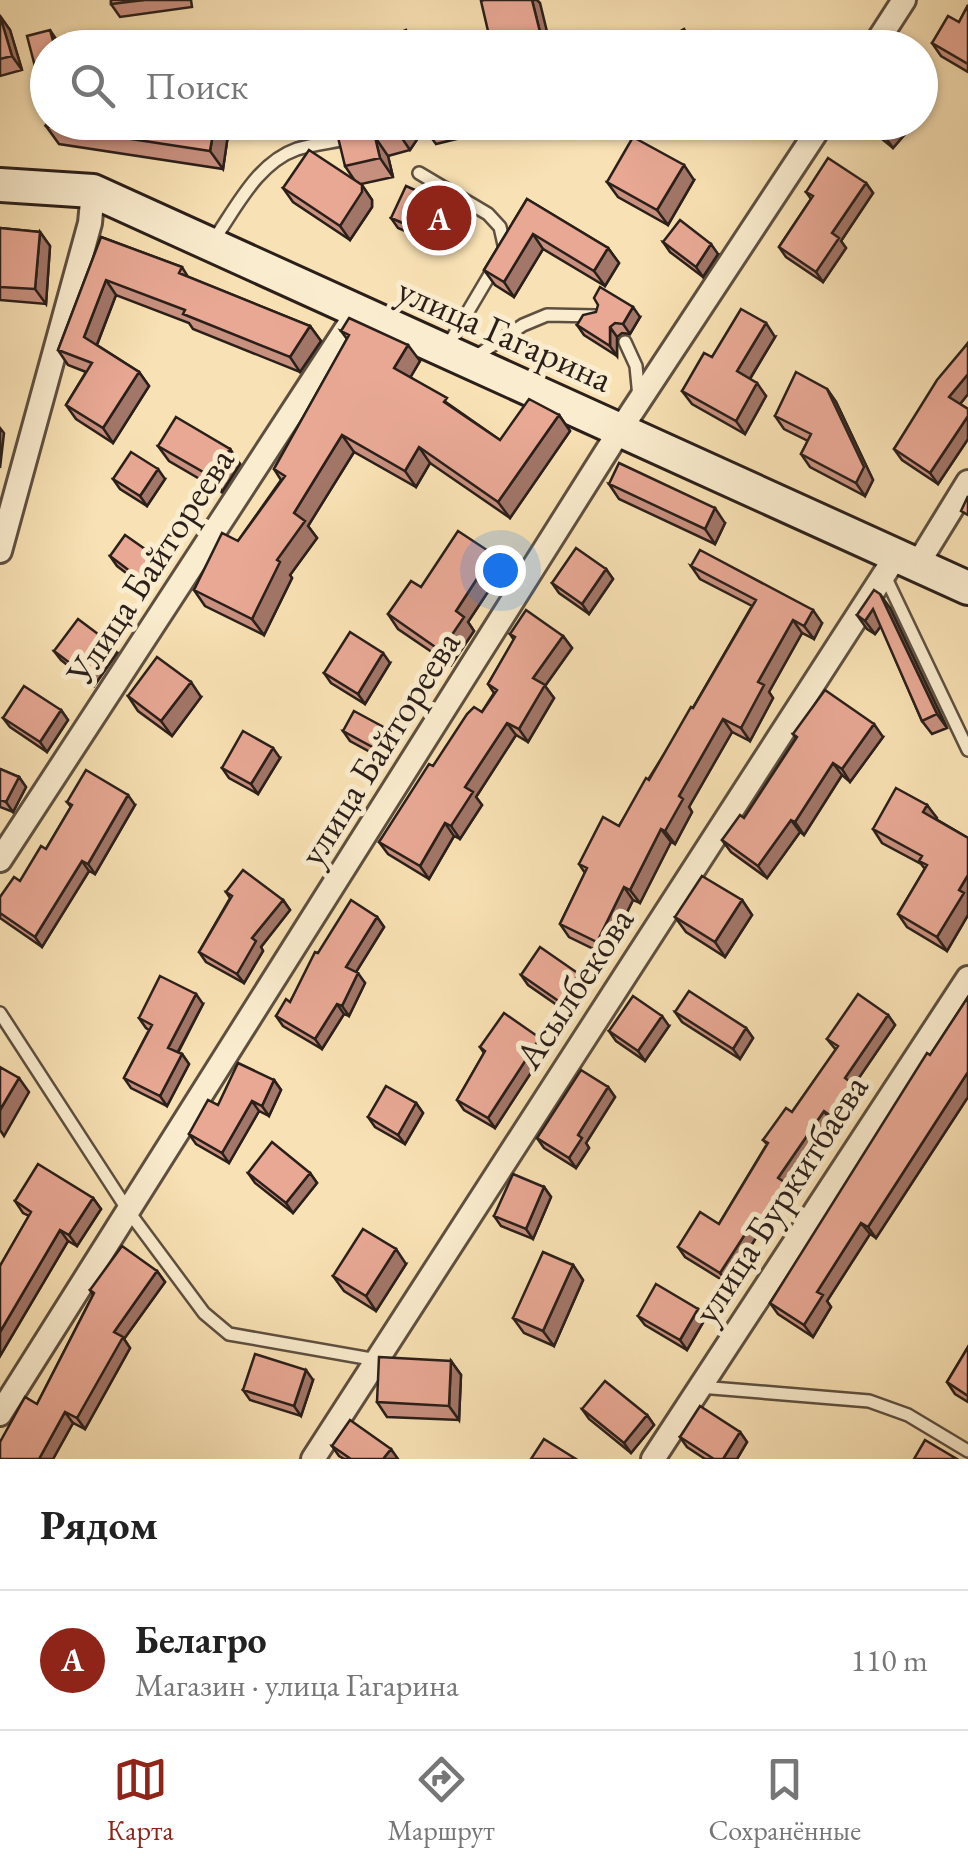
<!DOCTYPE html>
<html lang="ru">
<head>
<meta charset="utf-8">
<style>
  body { margin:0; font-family:"EB Garamond",serif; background:#f2f2f2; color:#222 }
  .you { position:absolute; left:500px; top:570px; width:35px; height:35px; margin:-25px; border:8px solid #fff; border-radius:50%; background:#1a73e8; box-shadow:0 0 0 15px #1a73e833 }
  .badge { display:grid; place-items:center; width:65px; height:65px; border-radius:50%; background:#8f2418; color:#fff; font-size:32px; font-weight:700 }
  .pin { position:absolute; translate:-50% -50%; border:5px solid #fff; box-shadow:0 2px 10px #0006 }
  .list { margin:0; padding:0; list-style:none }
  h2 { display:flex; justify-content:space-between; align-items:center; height:130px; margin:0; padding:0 40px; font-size:42px }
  h2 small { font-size:32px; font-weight:400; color:#767676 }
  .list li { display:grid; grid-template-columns:65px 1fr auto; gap:30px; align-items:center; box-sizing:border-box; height:140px; padding:0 40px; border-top:2px solid #e0e0e0 }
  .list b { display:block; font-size:38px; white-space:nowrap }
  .list p { margin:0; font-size:32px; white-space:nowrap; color:#767676 }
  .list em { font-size:32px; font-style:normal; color:#767676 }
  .icon { flex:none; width:55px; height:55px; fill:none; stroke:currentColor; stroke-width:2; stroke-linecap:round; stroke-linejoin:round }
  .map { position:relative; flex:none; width:968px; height:1459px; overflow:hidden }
  .search { position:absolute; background:#fff; box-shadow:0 2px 8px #0004; left:30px; right:30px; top:30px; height:110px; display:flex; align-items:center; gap:25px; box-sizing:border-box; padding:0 35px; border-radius:55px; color:#767676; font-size:38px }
  .sheet { height:270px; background:#fff }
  nav { display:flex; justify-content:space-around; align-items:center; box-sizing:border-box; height:140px; border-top:2px solid #e0e0e0; background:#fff; font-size:28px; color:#767676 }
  nav a { display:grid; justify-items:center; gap:5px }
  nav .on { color:#8f2418 }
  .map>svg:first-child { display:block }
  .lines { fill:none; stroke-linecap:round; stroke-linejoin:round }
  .lane-casing { stroke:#5e5040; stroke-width:16 }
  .street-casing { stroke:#5e5040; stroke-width:28 }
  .secondary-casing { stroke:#2b1f1a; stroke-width:38 }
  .lane { stroke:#faecce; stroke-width:11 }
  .street { stroke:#faecce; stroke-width:22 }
  .secondary { stroke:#faecce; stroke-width:32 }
  .wall { fill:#c8907f; stroke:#2b1f1a; stroke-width:2.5 }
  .shaded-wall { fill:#a27668; stroke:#2b1f1a; stroke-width:2.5 }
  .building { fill:#e8a894; stroke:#2b1f1a; stroke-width:2.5 }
  .labels { text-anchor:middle; stroke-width:10; stroke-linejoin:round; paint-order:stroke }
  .street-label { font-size:38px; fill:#2b1f1a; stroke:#faecce }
</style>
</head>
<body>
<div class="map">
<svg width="968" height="1459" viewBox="0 0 968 1459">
  <rect width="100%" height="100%" fill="#f8e1b4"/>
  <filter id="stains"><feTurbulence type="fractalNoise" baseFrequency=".002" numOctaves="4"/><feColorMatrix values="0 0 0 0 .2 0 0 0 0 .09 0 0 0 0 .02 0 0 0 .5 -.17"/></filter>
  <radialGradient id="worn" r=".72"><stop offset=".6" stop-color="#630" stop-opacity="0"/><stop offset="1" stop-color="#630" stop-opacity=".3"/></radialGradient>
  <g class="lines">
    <g class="lane-casing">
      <path id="lane" d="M419,173L488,214L500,227L505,249L447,347
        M213,241C236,208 257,163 297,149C314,144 334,142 351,138
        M625,342L636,366L639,397
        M472,359L523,325L547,315L596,316
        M885,576L968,750
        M0,1013L129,1212L204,1313L229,1334L377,1360
        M700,1387L869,1401L908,1415L968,1451"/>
    </g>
    <g class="street-casing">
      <path id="street" d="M873,48L904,0
        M0,551L90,223L93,191
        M917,565L968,482
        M0,860L358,311
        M0,1414L620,430L823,122
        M313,1459L896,556
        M653,1459L968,978"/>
    </g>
    <g class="secondary-casing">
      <path id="secondary" d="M0,185L93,191L968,588"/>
    </g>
    <use href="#lane" class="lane"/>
    <use href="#street" class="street"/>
    <use href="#secondary" class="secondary"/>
  </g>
  <path class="wall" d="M111,0H191L192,7L120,17L111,4Z
    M968,5V72L941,56L932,43L959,22Z
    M0,16L10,30L22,70L0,76Z
    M48,48V89L37,74Z
    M364,122H416L422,132L410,150L388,156L393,177L361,184L372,200V207L350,240L293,202L283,188L355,181L345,166Z
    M423,122H526L436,144L422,125Z
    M532,122H573L538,131Z
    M866,122H908L911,127L893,148L871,130Z
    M46,126L229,128L223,169L59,144Z
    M694,180L668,225L618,197L607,182Z
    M866,183L873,193L841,241L846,248L823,282L786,257L779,247L811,199L806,192Z
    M527,199L608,248L619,263L605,286L543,249L514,297L495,285L484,270Z
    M449,212L435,244L398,228L391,218Z
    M0,228L40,232L50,246L46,304L0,300Z
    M101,237L182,267L188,277L310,326L321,341L300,372L193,329L189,323L116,295L97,345L139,372L149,386L113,443L76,419L66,405L86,372L68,365L58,350Z
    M663,242L718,254L703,277L670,252Z
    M640,317L630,334L622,333L617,337V356L584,335L577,325Z
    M341,331L420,361L410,377L500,440L559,415L570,431L510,518L430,463L416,487L354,452L308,526L317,538L290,575L292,578L264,635L205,606L194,590L238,541L281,480L274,469L347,339Z
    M775,337L750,379L766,396L745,434L692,404L682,391L712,357Z
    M968,343V394L960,404L968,409V439L938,484L902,460L894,449Z
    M827,389L836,402L873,480L865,496L810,467L801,454L808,441L784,429L775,416Z
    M158,446L230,449L240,464L222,492L169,461Z
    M113,479H165L147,506L120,489Z
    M609,484L725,523L715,544L619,499Z
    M493,554L503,569L468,622L474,631L451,665L398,629L388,614L421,587Z
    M110,556H155L162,566L146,588L117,566Z
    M691,566L822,623L814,639L802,633L769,692L773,698L750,741L732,732L689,807L692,812L675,844L671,842L640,903L633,900L606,955L569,937L560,924L585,873L579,864L619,826L693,708L752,606L700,579Z
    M606,569L613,579L589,614L559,593L552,583Z
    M890,608L947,728L932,734L922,721L881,626L875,634L867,629L857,615Z
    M510,634L563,636L572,648L545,686L554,698L528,742L516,735L476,797L482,805L460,839L454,836L429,879L388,854L379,842L433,766L482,712L494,693L488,684L514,640Z
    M54,651L117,653L94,686L61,660Z
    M390,663L365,704L331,683L324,673Z
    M128,696L201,697L172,736L138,711Z
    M61,710L68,720L47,752L10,727L3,718Z
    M343,731L396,740L385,760L350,741Z
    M793,734L883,737L850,782L842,775L804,835L800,832L767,878L731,852L722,840L744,818L796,738Z
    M280,758L258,794L229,778L222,768Z
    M0,769L19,777L26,787L13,812L0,807Z
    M67,802L135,805L95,874L89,871L42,947L0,918V897L20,881L46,849L71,807Z
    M927,805L936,819L968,838V915L947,951L907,927L898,914L925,869L921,864L882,843L873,829Z
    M226,892L283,900L290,910L261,947L263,951L244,983L206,962L199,952L230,898Z
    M742,900L752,915L725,957L686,932L675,917Z
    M377,917L384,927L356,972L365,983L349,1016L344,1014L322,1049L283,1026L276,1016L290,1002L318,953Z
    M521,975L586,984L567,1012L528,985Z
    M968,997V1097L876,1238L870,1234L827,1301L831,1307L813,1337L778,1314L770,1303Z
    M203,1004L178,1053L182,1054L189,1064L167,1106L131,1088L124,1078L149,1030L146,1028L139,1018Z
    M675,1012L746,1028L753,1038L740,1059L682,1022Z
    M888,1015L895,1025L854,1085L860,1094L838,1126L831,1121L788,1184L793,1193L771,1231L763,1227L727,1283L685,1257L678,1247L719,1224L767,1144L763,1140L792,1112L836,1050L827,1039Z
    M669,1026L645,1061L616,1041L609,1031Z
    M540,1038L547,1048L495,1128L464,1110L457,1100L484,1053L480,1047Z
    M274,1080L281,1090L269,1116L259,1111L229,1163L196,1144L189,1134L218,1105Z
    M608,1087L615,1097L586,1143L589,1148L576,1168L544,1148L537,1138Z
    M416,1103L423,1113L405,1144L375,1127L368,1117Z
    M248,1173H310L317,1183L293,1213L255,1183Z
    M544,1187L551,1197L533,1239L501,1226L494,1216Z
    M93,1198L101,1209L77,1246L68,1241L0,1356V1266L29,1216L23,1213L15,1201Z
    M406,1264L376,1311L344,1291L333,1276Z
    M573,1265L583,1280L554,1346L524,1333L513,1318Z
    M157,1271L165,1282L124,1339L130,1348L85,1429L73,1423L53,1459H0L37,1404L93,1295L90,1290Z
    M698,1309L705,1319L687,1350L645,1325L638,1316Z
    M968,1347V1402L955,1394L947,1382Z
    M451,1361L461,1375L459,1420L387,1417L377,1402Z
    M313,1380L301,1416L250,1400L243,1390Z
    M582,1409L647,1415L654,1425L631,1453L589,1419Z
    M740,1432L747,1442L737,1459H705L687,1447L680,1437Z
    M332,1446L398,1459H344L339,1456Z"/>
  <path class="shaded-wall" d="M532,0H537L540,3L551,48H544Z
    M0,16L10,30L22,70L12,56Z
    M50,30L62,48H55Z
    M215,122H225L229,128L223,169L210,151Z
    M403,122H416L422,132L410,150L397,131Z
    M899,122H908L911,127L893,148L886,138Z
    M375,137L388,156L393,177L380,158Z
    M684,165L694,180L668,225L657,210Z
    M866,183L873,193L841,241L846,248L823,282L816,272L832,233Z
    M362,185L372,200V207L350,240L340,226Z
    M442,202L449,212L435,244L428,234Z
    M40,232L50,246L46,304L35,289Z
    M533,234L543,249L514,297L504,282Z
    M711,244L718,254L703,277L696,267Z
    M608,248L619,263L605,286L594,271Z
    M106,280L116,295L94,352L84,337Z
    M633,307L640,317L630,334L623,324Z
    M766,323L775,337L746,385L737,371Z
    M310,326L321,341L300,372L290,357Z
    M610,327L617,337V356L610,346Z
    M408,345L420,361L406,385L394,368Z
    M139,372L149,386L113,443L103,428Z
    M968,374V394L957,408L949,397Z
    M757,383L766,396L745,434L736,421Z
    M827,389L836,402L873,480L865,496L856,483Z
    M559,415L570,431L510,518L498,502Z
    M968,416V439L938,484L930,473Z
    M0,428L4,433L0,468Z
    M342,435L354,452L308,526L317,538L290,575L292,578L264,635L252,619L277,560L294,513Z
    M419,447L430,463L416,487L405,471Z
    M230,449L240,464L222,492L212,477Z
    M158,469L165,479L147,506L140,496Z
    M715,508L725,523L715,544L705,529Z
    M493,554L503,569L468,622L474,631L451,665L441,651L456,611Z
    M155,556L162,566L146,588L139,578Z
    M606,569L613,579L589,614L582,604Z
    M880,594L890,608L947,728L937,714Z
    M873,609L883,623L875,634L865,621Z
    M813,610L822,623L814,639L804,626Z
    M793,620L802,633L769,692L773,698L750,741L741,728L758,682Z
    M563,636L572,648L545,686L554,698L528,742L519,729L533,678Z
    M110,643L117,653L94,686L87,676Z
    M383,653L390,663L365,704L358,694Z
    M191,682L201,697L172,736L161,721Z
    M61,710L68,720L47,752L40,742Z
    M723,719L732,732L689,807L692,812L675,844L665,831L679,796Z
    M507,723L516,735L476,797L482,805L460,839L451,826L465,787Z
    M874,724L883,737L850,782L842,769Z
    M389,730L396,740L385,760L378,750Z
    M273,748L280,758L258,794L251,784Z
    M833,763L842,775L804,835L795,822Z
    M19,777L26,787L13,812L6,802Z
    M128,795L135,805L95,874L88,864Z
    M927,805L937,818L933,826L923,812Z
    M791,820L800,832L767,878L758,866Z
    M445,823L454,836L429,879L420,866Z
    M661,829L671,842L640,903L630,890Z
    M82,861L89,871L42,947L35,937Z
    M968,875V915L947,951L937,937L959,890Z
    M624,887L633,900L606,955L597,942Z
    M283,900L290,910L261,947L263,951L244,983L237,974L252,938Z
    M742,900L752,915L725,957L715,942Z
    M377,917L384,927L353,977L346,967Z
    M358,973L365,983L349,1016L342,1006Z
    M579,974L586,984L567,1012L560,1002Z
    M196,994L203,1004L175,1057L168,1048Z
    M337,1004L344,1014L322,1049L315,1039Z
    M888,1015L895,1025L854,1085L860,1094L838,1126L831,1116L845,1078Z
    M662,1016L669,1026L645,1061L638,1051Z
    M746,1028L753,1038L740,1059L733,1049Z
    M540,1038L547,1048L495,1128L488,1118Z
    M182,1054L189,1064L167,1106L160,1096Z
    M968,1072V1097L876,1238L868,1227Z
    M19,1078L29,1092L4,1136L0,1130V1110Z
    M274,1080L281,1090L269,1116L262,1106Z
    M608,1087L615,1097L586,1143L589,1148L576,1168L569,1158L578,1135Z
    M252,1101L259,1111L229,1163L222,1153Z
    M416,1103L423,1113L405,1144L398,1135Z
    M824,1111L831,1121L788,1184L793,1193L771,1231L764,1221L778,1178Z
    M310,1173L317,1183L293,1213L286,1203Z
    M544,1187L551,1197L533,1239L526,1229Z
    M93,1198L101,1209L77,1246L69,1235Z
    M756,1217L763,1227L727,1283L720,1273Z
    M861,1223L870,1234L827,1301L831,1307L813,1337L804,1325L817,1292Z
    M60,1230L68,1241L0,1356V1332Z
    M396,1249L406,1264L376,1311L366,1296Z
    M573,1265L583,1280L554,1346L543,1331Z
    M157,1271L165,1282L124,1339L130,1348L85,1429L77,1418L114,1332Z
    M698,1309L705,1319L687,1350L680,1340Z
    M451,1361L461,1375L459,1420L449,1406Z
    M306,1370L313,1380L301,1416L294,1406Z
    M65,1412L73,1423L53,1459H39Z
    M647,1415L654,1425L631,1453L624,1443Z
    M740,1432L747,1442L737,1459H723Z
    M391,1449L398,1459H383Z"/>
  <path class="building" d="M111,0H144L111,4Z
    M484,0H532L544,48H492L481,1Z
    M968,5V64L932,43L948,16L959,22Z
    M0,16L12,56L0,59Z
    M684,29L695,48H653Z
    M50,30L55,48H48V72L37,74L27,36Z
    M406,30L413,48H366Z
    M791,40L801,48H786Z
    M48,119V122H215L210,151L46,126Z
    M364,122H403L397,131L375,137L380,158L345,166L336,129Z
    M867,122H899L886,138Z
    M633,137L684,165L657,210L607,182Z
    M309,150L362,185V192L340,226L283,188Z
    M828,158L866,183L832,233L839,238L816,272L779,247L813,196L806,192Z
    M406,186L442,202L428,234L391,218Z
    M527,199L608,248L594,271L533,234L504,282L484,270Z
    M680,220L711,244L696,267L663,242Z
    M0,228L40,232L35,289L0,287Z
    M101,237L182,267L179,273L310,326L290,357L183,314L185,310L106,280L84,337L139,372L103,428L66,405L92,363L58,350Z
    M600,287L633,307L623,324L615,323L610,327V346L577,325L583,315L596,312L598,305L594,298Z
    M741,309L766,323L737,371L757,383L736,421L682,391L704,353L712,357Z
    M349,318L408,345L394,368L447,398L444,402L500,440L529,399L559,415L498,502L419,447L405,471L342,435L294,513L305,521L277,560L280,562L252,619L194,590L222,533L238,541L285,476L274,469L349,335L341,331Z
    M968,343V374L949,397L968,409V416L930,473L894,449L937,380Z
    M796,372L827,389L864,467L856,483L801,454L811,434L775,416Z
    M176,417L230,449L212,477L158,446Z
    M131,452L158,469L140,496L113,479Z
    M619,463L715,508L705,529L609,484Z
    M968,496V515L961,511Z
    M458,531L493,554L456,611L464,617L441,651L388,614L411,581L421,587Z
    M125,535L155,556L139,578L110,556Z
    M576,548L606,569L582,604L552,583Z
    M700,550L813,610L804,626L793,620L758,682L764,685L741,728L723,719L679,796L683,799L665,831L661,829L630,890L624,887L597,942L560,924L587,868L579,864L603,817L619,826L646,778L649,780L691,707L693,708L756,600L691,566Z
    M874,590L880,594L937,714L922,721L873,609L865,621L857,615Z
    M526,610L563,636L533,678L545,685L519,729L507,723L465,787L473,792L451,826L445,823L420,866L379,842L429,764L433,766L467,714L474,707L482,712L497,690L488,684L515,637L510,634Z
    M78,619L110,643L87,676L54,651Z
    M350,632L383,653L358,694L324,673Z
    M157,657L191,682L161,721L128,696Z
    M24,686L61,710L40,742L3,718Z
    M825,690L874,724L842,769L833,763L795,822L791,820L758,866L722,840L740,815L744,818L797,737L793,734Z
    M354,711L389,730L378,750L343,731Z
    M243,731L273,748L251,784L222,768Z
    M0,769L19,777L6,802L0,800Z
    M86,770L128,795L88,864L82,861L35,937L0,913V897L14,877L20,881L41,846L46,849L72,805L67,802Z
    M896,788L927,805L923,812L968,838V875L959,890L964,893L937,937L898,914L927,865L919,861L922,856L873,829Z
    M243,870L283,900L252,938L256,941L237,974L199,952L232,896L226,892Z
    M702,876L742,900L715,942L675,917Z
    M351,900L377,917L346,967L358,973L342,1006L337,1004L315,1039L276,1016L286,999L290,1002L315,952L318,953Z
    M540,947L579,974L560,1002L521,975Z
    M160,976L196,994L168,1048L182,1054L160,1096L124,1078L152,1025L139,1018Z
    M689,991L746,1028L733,1049L675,1012Z
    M858,994L888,1015L845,1078L853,1084L831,1116L824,1111L778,1178L786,1183L764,1221L756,1217L720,1273L678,1247L700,1212L719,1224L768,1143L763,1140L786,1108L792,1112L838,1046L827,1039Z
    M633,996L662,1016L638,1051L609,1031Z
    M968,997V1072L868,1227L861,1223L817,1292L823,1295L804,1325L770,1303L927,1053L930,1055Z
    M504,1013L540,1038L488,1118L457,1100L485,1051L480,1047Z
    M238,1063L274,1080L262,1106L252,1101L222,1153L189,1134L208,1100L218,1105Z
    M0,1067L19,1078L0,1110Z
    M581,1070L608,1087L578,1135L582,1138L569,1158L537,1138Z
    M386,1086L416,1103L398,1135L368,1117Z
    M272,1142L310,1173L286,1203L248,1173Z
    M38,1164L93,1198L69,1235L60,1230L0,1332V1266L31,1212L15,1201Z
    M513,1174L544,1187L526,1229L494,1216Z
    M363,1229L396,1249L366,1296L333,1276Z
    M122,1246L157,1271L114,1332L123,1337L77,1418L65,1412L39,1459H0V1442L25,1397L37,1404L94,1293L90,1290Z
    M543,1252L573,1265L543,1331L513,1318Z
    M656,1284L698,1309L680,1340L638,1316Z
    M968,1347V1396L947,1382Z
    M255,1354L306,1370L294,1406L243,1390Z
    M379,1357L451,1361L449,1406L377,1402Z
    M605,1381L647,1415L624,1443L582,1409Z
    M700,1406L740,1432L723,1459H714L680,1437Z
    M350,1420L391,1449L383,1459H351L332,1446Z
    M544,1439L576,1459H531Z
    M925,1440L957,1459H914Z"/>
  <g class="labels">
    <g class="street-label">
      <text transform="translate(505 334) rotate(24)" y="13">улица Гагарина</text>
      <text transform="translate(150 566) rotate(-57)" y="13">Улица Байтореева</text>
      <text transform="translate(379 748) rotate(-58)" y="13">улица Байтореева</text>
      <text transform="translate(574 988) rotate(-57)" y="13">Асылбекова</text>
      <text transform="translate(780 1199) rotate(-57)" y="13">улица Буркитбаева</text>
    </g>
  </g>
  <rect width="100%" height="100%" filter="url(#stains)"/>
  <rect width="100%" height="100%" fill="url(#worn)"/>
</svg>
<div class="you"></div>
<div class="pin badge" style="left:439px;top:218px">A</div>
<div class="search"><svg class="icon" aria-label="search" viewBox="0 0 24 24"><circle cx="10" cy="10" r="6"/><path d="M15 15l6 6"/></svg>Поиск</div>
</div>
<section class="sheet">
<h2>Рядом<small></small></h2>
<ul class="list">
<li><span class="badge">A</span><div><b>Белагро</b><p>Магазин · улица Гагарина</p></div><em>110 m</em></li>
</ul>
</section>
<nav>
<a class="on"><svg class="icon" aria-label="map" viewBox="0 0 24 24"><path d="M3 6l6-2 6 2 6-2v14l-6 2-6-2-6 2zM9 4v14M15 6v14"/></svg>Карта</a>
<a><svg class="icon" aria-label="directions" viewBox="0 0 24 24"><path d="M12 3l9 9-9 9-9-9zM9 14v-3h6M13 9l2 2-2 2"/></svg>Маршрут</a>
<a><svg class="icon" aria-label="saved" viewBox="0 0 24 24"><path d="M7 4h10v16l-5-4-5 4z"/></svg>Сохранённые</a>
</nav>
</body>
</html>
